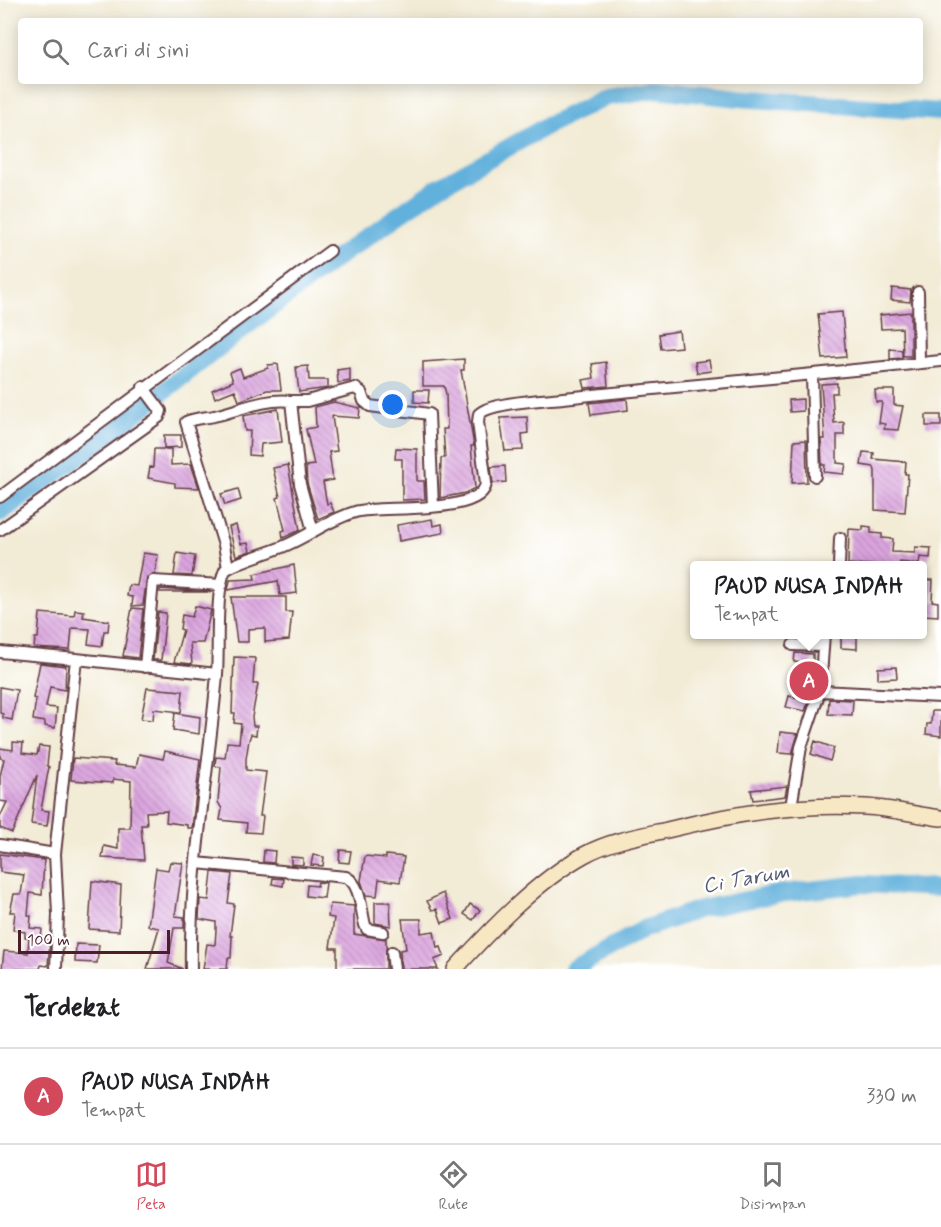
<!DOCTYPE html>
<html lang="id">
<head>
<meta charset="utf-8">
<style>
  body { margin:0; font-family:Mynerve,sans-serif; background:#f6f6f6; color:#202124 }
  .scale { position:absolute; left:18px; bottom:15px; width:152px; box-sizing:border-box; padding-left:6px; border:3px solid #4a1f2b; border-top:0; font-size:16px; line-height:21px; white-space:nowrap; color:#4a1f2b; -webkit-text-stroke:4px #fff; paint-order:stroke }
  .you { position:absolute; left:393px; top:405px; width:21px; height:21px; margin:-15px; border:4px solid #fff; border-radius:50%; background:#1a73e8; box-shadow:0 0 0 9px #1a73e833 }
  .badge { display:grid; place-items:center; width:39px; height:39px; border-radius:50%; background:#d1495b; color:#fff; font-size:20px; font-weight:700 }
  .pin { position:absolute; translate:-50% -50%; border:3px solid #fff; box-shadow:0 2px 6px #0006 }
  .popup { position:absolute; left:690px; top:561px; width:237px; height:78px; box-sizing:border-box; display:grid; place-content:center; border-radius:6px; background:#fff; filter:drop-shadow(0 2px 4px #0005); font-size:20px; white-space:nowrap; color:#757577 }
  .popup b { font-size:22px; color:#202124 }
  .popup::after { content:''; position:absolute; left:50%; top:100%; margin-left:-12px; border:12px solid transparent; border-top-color:#fff }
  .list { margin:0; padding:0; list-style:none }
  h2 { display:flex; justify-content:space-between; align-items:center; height:78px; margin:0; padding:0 24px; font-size:26px }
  h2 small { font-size:20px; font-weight:400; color:#757577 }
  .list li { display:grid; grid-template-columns:39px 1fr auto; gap:18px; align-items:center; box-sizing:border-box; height:96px; padding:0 24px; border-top:2px solid #e0e0e0 }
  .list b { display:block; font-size:22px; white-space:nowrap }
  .list p { margin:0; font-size:20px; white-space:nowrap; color:#757577 }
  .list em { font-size:20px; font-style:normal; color:#757577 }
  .icon { flex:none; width:33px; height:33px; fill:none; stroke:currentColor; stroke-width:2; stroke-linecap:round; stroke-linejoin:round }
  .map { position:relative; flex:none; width:941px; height:969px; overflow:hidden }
  .search { position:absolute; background:#fff; box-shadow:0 3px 15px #0003; left:18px; right:18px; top:18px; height:66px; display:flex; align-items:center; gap:15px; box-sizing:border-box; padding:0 21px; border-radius:6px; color:#757577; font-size:22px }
  .sheet { height:174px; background:#fff }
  nav { display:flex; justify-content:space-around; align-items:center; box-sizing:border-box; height:84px; border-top:2px solid #e0e0e0; background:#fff; font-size:16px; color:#757577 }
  nav a { display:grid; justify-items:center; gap:3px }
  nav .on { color:#d1495b }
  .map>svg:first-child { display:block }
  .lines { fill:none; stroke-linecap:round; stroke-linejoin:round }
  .river { stroke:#62b1dc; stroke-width:18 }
  .building { fill:url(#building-back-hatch) }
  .minor-casing { stroke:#633e44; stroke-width:14 }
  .secondary-casing { stroke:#633e44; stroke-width:18 }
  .minor { stroke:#fff; stroke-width:10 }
  .secondary { stroke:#f7e8c3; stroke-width:15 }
  .labels { text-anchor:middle; stroke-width:5; stroke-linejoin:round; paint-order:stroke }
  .water-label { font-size:21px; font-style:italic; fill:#545972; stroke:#fff }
</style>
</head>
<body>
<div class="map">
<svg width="941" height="969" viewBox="0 0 941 969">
  <defs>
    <pattern id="building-back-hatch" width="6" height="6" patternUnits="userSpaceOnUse" patternTransform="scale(1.5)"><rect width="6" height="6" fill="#dba5df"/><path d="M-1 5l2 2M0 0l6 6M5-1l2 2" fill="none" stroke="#b486b5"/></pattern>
  </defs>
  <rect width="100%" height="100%" fill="#fff"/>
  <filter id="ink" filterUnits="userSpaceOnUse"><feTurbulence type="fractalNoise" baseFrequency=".0167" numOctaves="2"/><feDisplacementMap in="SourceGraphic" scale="12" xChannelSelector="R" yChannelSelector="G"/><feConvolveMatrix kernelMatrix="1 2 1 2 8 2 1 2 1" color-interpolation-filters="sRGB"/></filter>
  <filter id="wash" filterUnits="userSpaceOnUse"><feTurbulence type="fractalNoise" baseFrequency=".008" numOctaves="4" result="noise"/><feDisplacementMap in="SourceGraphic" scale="24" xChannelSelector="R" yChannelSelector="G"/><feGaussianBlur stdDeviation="1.35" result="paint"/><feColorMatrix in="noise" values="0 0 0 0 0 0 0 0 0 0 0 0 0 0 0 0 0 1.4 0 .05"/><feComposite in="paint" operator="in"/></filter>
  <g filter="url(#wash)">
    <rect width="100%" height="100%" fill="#f2ebd5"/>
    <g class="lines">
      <path class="river" d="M0,513L101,441L240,331L348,250L440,186L550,124L606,97L657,89L739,98L941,112
        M573,969L644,929L700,909L777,894L862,884L941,888"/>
    </g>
    <g id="blocks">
      <path class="building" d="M892,288L911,290L910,302L891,300Z
        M842,312L846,357L823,359L818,314Z
        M911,312V356H903L902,328L881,329L880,315Z
        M679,331L681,347L661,349L659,334Z
        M890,349L902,350V358L890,359Z
        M464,359V370H461L474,446H471L475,488L465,493L440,498L441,458H445L443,429H447L446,394L444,386H423V362Z
        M709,360L711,371L697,373L695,362Z
        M606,362L608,386L585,388L583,380L594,378L592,364Z
        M278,364L281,390H267L239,401L235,390L215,398L212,390L233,381L230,372L240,368L243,377L268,368V365Z
        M308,366L309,380H328V388L299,392L296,367Z
        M350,368V381L338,383L337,370Z
        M837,383V393H832L834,423L844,422V435H837V463L846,464L844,474L824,472L825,465H822L821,439H825L821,384Z
        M414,390H429L428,403L414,402Z
        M875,390H894V405L903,406L898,430L884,429L885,424L879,423L882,402H876Z
        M627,399L628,410L591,415L589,403Z
        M803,399V411L790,412L789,400Z
        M334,402L360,408L359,418L332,416L337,451L329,452L333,480L323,482L327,504L330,503L334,512L318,519L307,483L306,466L314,465L306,429L316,427L315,407Z
        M278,409L282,442L261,444L260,456L249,455L250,431H245L243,416Z
        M926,415H941V426H926Z
        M527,417L528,433L522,434L523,450L505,451L500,418Z
        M164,435H181V447L164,448Z
        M806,440L807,482L792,483L794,441Z
        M396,448L417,449V481H424L425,499L402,500V459H395Z
        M154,449H171V465L191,464L199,488L175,487V483L148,478L150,467L153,468Z
        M863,452L874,453L873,459L906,462L905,474H908L905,512L875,510V471L874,467L861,465Z
        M288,465L300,530L283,538L282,531L285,530L277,498L280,497L273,468Z
        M505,466L506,482L493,483L491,467Z
        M238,489L241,500L225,505L221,494Z
        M432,519L433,526L442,524L443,533L399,541L397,525Z
        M236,525L241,544L248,543L250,551L236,556L229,527Z
        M863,526L871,527V533L882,534V538L893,539L892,552L915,553V547L931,548L930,558L920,557L919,564L900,562V566L848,564L849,529L863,530Z
        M143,553L158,555L155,574L147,577L143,605L132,606L133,597L127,596L129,585L137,586Z
        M177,553L195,556L192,576L174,575Z
        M294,565L297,593L280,595L278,581L228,590L230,580L255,579L254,574Z
        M923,580H933L932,601L938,602V616L923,615Z
        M160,589L212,592H160Z
        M231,597H286V612H292L289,640L265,642V628L248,629V642H237Z
        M195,606L211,610L203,643H190L192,664L174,662L183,630L180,629L182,615L192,617Z
        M132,608L143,609L138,658L123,656Z
        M75,610L84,611L83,617L109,621L108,631H104L102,646L88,644L90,629L72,628L70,650L34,648L35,638H38L40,613L74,616Z
        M158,612L166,613L161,660H153Z
        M841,634L857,636V649L841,648Z
        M795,653L813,654V690L805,711L786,707L789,696L798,698L801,682L803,663L794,662Z
        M234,657L255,658L253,684H258L252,717L253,726H257L256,735L251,734L249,740L246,759V770L266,772L260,816H263L261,833L246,832L247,823L220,820L222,809L218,802L221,767L215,766L216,757L225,758L227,742L239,743L241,724L234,723L235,713H232Z
        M40,663L66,666L65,690L50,687L46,707L57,708L55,728L45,726V722L33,720L36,699L33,698Z
        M896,667L897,678L878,679V668Z
        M0,687L17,690L12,720L3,718V714L0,713Z
        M147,688L183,691L181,712L154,709L153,720L141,719Z
        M829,699L853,700L852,715L828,714Z
        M932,711H941V736L926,734L927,724H931Z
        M175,713L200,717L199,734L173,730Z
        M780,732L798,734L792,754L778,753Z
        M815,741L834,748L830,761L811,754Z
        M13,742L23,743L22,753L37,755L39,746L49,747L47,766L49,767L41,810L49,811L47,826L31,824L37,775L12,833L0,828V817L7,802L0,801V776L4,759L0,758V748L13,750Z
        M165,751L200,759L192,828H187V825L166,822L167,811L146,812L147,825H141L144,860L102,858L104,846L118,849V828H130L131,781L113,779V783L71,780L73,758L115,761L114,765L136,767L139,754L163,759Z
        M787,786L785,796L753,800L751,790Z
        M264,850L275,851L274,863L263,862Z
        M340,850L351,851L349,863L339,862Z
        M0,854L44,860L42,895L30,893L28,915L31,916L30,928L42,929L41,939L50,940L48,966L41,965L40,969H2L4,951L28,953L29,937H25V932L13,930L15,912H10L14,894H21L24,875L0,872Z
        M313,855L324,857L323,866L311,865Z
        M386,855L404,857L400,882L379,879L377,896L366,895L361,881L365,856L386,858Z
        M291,857L303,858V865L291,864Z
        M170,862L183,863L175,916L184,917V928H174L168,963L183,969H147L159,928L148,926L156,868L168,870Z
        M212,872L232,874L228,903L234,904L230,936H232L231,958H228L227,969H203L207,944L215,945L216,930V922L199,919L200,899L209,900Z
        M273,878L284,879L283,886L272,884Z
        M92,881L121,885L119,931L89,929Z
        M318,882L326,883L324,898L306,896L307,885L317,886Z
        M443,893L453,919L442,923L437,909L432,910L427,901Z
        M375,902H390L391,926L375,923Z
        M330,904L354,906V934L386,939V969H337V948H330L334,918L328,917Z
        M470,904L480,910L473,920L464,914Z
        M402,919H421V933L434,931L437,948L441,947L444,956L434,960L438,969H401L400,950L406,949Z
        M76,944L99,945L97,963L75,962Z"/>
    </g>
  </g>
  <g filter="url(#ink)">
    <use href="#blocks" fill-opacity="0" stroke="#633e44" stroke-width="1.5"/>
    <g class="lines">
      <g class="minor-casing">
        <path id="minor" d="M918,292L919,363
          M812,376L815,476
          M291,401H307L355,388L361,392L364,401L370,406L429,414L433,506
          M0,497L330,251
          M0,530L159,417L161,411L143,387
          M839,566L840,538
          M228,568L224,545L186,422C195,418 204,418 214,416C240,410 264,398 291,401L300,484L313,531
          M793,645L822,646
          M0,652L76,659
          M145,667L153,581L222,585
          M820,691L941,697
          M791,807L801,747L820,691L824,634
          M0,845L55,854
          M196,863L346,877C361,884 361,911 365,925L367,929L383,932
          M392,952L394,969
          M56,969L58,914L55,854L76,659L217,674
          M191,969C189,870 209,773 217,674C219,648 215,591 225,570C244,558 268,554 289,544C311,534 331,519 355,512C380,505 483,516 486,483L478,422L479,414C491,402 545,400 563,398C689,385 815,375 941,361"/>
      </g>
      <g class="secondary-casing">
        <path id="secondary" d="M455,969C491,929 537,881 584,855C609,841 639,836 667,830C732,814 796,803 865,807C890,808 916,815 941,818"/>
      </g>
      <use href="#minor" class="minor"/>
      <use href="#secondary" class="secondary"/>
    </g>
  </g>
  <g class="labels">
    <g class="water-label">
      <text transform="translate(746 878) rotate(-10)" y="7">Ci Tarum</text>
    </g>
  </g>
</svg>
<div class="scale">100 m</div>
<div class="you"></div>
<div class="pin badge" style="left:809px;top:681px">A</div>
<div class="popup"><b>PAUD NUSA INDAH</b>Tempat</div>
<div class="search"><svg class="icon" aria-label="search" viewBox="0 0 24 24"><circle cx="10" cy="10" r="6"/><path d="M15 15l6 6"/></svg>Cari di sini</div>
</div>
<section class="sheet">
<h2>Terdekat<small></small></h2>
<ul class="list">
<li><span class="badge">A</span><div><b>PAUD NUSA INDAH</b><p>Tempat</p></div><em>330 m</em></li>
</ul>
</section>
<nav>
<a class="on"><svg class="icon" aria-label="map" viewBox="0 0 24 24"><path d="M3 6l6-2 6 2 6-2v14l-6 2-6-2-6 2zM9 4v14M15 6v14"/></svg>Peta</a>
<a><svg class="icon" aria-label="directions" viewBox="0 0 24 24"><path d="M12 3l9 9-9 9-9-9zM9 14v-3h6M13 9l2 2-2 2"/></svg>Rute</a>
<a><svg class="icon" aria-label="saved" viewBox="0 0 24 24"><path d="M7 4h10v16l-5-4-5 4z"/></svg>Disimpan</a>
</nav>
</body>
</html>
